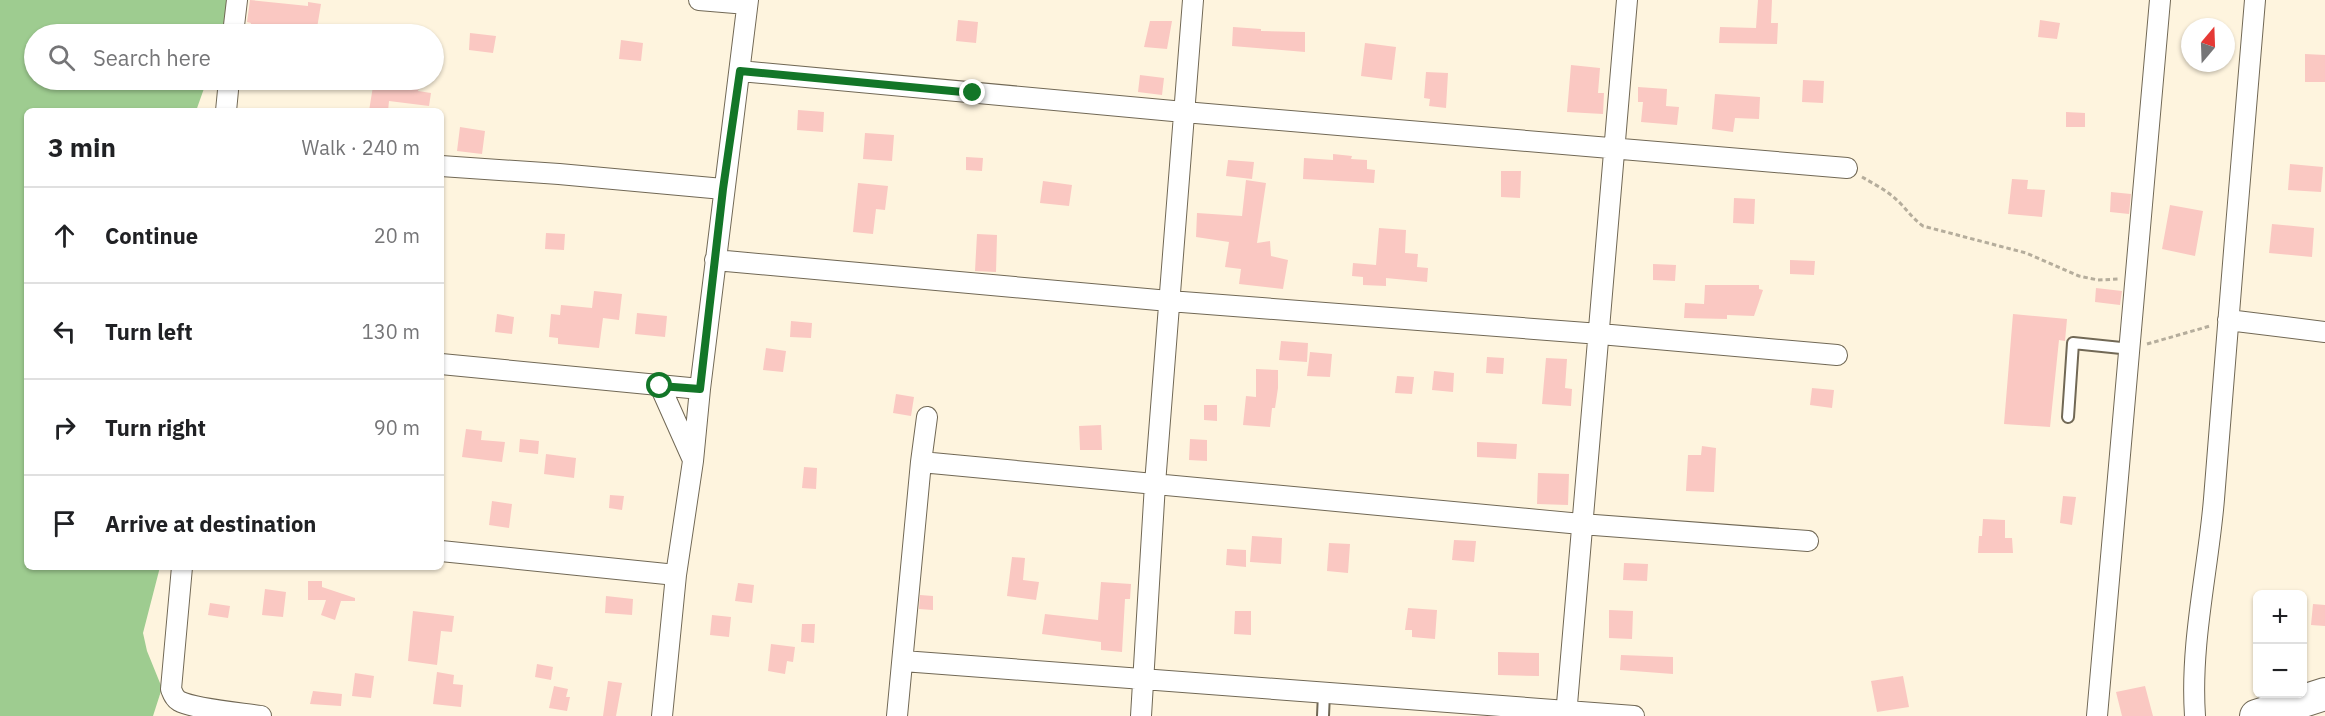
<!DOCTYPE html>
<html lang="en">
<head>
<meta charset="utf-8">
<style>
  body { margin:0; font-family:"IBM Plex Sans",sans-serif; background:#f6f6f6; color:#202124 }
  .controls { position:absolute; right:18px; bottom:18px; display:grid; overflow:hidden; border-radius:9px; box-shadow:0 2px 4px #0004 }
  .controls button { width:54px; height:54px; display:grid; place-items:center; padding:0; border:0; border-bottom:2px solid #e0e0e0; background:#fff; color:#202124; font:30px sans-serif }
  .compass { position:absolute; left:2181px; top:18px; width:54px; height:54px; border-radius:50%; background:#fff; box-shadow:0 2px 4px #0004; rotate:19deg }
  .stop { position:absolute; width:18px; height:18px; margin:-14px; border:4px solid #137628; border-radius:50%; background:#fff }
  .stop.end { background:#137628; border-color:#fff; box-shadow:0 2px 6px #0008 }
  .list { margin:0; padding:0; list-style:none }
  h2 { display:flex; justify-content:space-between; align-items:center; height:78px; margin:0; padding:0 24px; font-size:26px }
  h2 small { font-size:20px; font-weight:400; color:#757577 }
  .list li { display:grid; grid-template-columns:39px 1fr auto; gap:18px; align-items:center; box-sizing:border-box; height:96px; padding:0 24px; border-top:2px solid #e0e0e0 }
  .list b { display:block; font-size:22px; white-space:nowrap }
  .list em { font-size:20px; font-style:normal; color:#757577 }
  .icon { flex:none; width:33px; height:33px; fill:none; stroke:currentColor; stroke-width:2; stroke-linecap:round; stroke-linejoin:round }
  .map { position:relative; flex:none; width:2325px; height:716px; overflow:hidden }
  .search { position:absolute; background:#fff; box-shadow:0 2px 4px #0004; left:24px; top:24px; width:420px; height:66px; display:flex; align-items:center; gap:15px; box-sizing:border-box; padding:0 21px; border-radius:33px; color:#757577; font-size:22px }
  .panel { position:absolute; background:#fff; box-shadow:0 2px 4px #0004; left:24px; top:108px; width:420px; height:462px; border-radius:9px }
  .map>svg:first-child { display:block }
  .forest { fill:#9ecc90 }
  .building { fill:#fac8c2 }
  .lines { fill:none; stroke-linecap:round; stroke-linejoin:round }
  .lane-casing { stroke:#716855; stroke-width:14 }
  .street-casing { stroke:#716855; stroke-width:22 }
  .primary-casing { stroke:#716855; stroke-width:34 }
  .path { stroke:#b5ad9c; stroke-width:3; stroke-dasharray:4.5 3; stroke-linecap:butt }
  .lane { stroke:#fff; stroke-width:10 }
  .street { stroke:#fff; stroke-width:20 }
  .primary { stroke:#fff; stroke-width:32 }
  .route { stroke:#137628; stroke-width:8 }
</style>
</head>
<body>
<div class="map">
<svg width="2325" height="716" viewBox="0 0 2325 716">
  <rect width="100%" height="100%" fill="#fef4de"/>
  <path class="forest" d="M0,0H238L230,34H34V80H207L196,111H27V567H160L143,633L147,651L162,688L153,716H0Z"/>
  <path class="building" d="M250,0L308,6V2L321,4L316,34L293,33V34H249L251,23L247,22Z
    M1758,0H1772L1771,23H1778L1777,44L1719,43L1720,27L1756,28Z
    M958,20L978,22L976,43L956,41Z
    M2040,20L2060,23L2057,39L2038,37Z
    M1150,21H1172L1167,49L1144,47Z
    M1233,27L1261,29V31L1305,32V52L1232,46Z
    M470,33L496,36L493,53L469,50Z
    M621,40L643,43L641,61L619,59Z
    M1365,43L1396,47L1392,80L1361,76Z
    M2305,54L2325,55V82H2305Z
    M1571,65L1600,68L1598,93H1604L1603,114L1567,112Z
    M1426,72L1448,73L1446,108L1429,106L1430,99L1424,98Z
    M1140,75L1164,78L1162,95L1138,92Z
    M374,80H422L418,91L431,93L429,106L389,101L388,111H369Z
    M1803,80L1824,81L1823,103L1802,102Z
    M1638,87L1667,89L1666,106L1679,107L1677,125L1641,122L1643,102H1638Z
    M1715,94L1760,97L1759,119L1735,118L1733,132L1712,129Z
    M798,110L824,112L823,132L797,130Z
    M2066,112L2085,113V127H2066Z
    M460,127L485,131L482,154L457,151Z
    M865,133L894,135L892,161L863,159Z
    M1333,154L1352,156L1351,159L1367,160V169L1375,170L1374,183L1303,179L1304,158L1333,160Z
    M966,157L983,158L982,171L966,170Z
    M1228,160L1254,162L1252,179L1226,176Z
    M2290,164L2323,167L2321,192L2288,190Z
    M1501,171H1521L1520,198L1501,197Z
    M2012,179L2028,180L2027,189L2045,190L2042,217L2008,214Z
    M1246,180L1266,183L1257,243L1270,241L1271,256L1288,260L1283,289L1239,284L1241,269L1225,267L1229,242L1196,237L1197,213L1242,216Z
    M1043,181L1072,185L1069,206L1040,203Z
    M858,183L888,186L885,210L876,209L873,234L853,232Z
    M2111,192L2131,194L2129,214L2110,212Z
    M1734,198L1755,199L1754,224L1733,223Z
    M2170,205L2203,211L2195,256L2162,249Z
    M2272,224L2314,228L2312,257L2269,253Z
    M1379,228L1406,230L1405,253L1418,254L1417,267L1428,268L1427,282L1386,278V286L1363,285V277L1352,276L1353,263L1376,265Z
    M546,233L565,234L564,250L545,249Z
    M977,234L997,235L996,272L975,271Z
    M1790,260L1815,261L1814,275L1790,274Z
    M1653,264L1676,265L1675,281L1653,280Z
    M1705,285H1759V289L1763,290L1754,316L1727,315V319L1684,318L1685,303L1704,304Z
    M2096,288L2122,291L2120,305L2095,302Z
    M594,291L622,294L619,320L603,318L599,348L558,344V338L549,337L551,314L560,315L561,305L592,308Z
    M637,313L667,316L665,337L635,334Z
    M497,314L514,317L512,334L495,332Z
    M2013,314L2067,319L2065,341L2059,340L2050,427L2004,424Z
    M791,321L812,323L811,338L790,337Z
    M1281,341L1308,343L1307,362L1279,360Z
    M766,348L786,351L783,372L763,370Z
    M1310,352L1332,354L1330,377L1307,376Z
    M1487,357L1504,358L1503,374L1486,373Z
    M1546,358L1567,359L1565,388L1572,389L1571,406L1542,404Z
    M1256,369L1278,370V388L1275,408H1272L1270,427L1243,425L1246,396L1256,397Z
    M1434,371L1454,373L1453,392L1432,390Z
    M1397,376L1414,377L1412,394L1395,393Z
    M1812,388L1834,390L1832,408L1810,405Z
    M896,394L914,397L911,416L893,413Z
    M1204,405H1217V421L1204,420Z
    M1101,425L1102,450H1080L1079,426Z
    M466,429L482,431L481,440L505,442L502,462L462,457Z
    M520,439L539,441L538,454L519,452Z
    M1190,439L1207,440V461L1189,460Z
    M1477,442L1517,444L1516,459L1477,457Z
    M1702,446L1716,448L1714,492L1686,491L1688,455H1701Z
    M546,454L576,458L574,478L544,474Z
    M804,467L817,468L816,489L802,488Z
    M1538,473L1569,474L1568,505L1537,504Z
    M610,495L624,496L622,510L609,508Z
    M2063,496L2076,497L2072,525L2060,523Z
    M492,501L512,504L509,528L489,525Z
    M1983,519L2005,520V538H2012L2013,553H1978L1979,536H1982Z
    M1252,536L1282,538L1281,564L1250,562Z
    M1454,540L1476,541L1474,562L1452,560Z
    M1329,543L1350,544L1348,573L1327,571Z
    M1227,549L1246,550V567L1226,565Z
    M1012,557L1025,558L1023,580L1039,582L1036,600L1007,596Z
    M1624,563L1648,564L1647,581L1623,580Z
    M308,581H322V587L355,598V601H341L335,620L321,615L326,600H308Z
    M1101,582L1131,584L1130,599H1125L1122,652L1101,650V642L1042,634L1045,614L1098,620Z
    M738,583L754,585L752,603L735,601Z
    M265,589L286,592L283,617L262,615Z
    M920,595L933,596V610L919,609Z
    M606,596L633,599L632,615L605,613Z
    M210,603L230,606L228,618L208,615Z
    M2313,604L2325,605V626L2311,625Z
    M1408,608L1437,610L1435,639L1412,637V630H1405Z
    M1609,610L1633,611L1632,639L1609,638Z
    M413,611L454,616L452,632L441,631L437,665L408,661Z
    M1235,611H1251V635L1234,634Z
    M712,615L731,617L729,637L710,635Z
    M802,624H815L814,643L801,642Z
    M771,644L795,647L793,662L787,661L785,674L768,671Z
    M1498,652L1539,653V676L1498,675Z
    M1621,655L1673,657V674L1620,670Z
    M537,664L553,667L551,680L535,677Z
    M437,672L454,675L453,684L463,685L461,707L433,704Z
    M355,673L374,676L371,698L352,696Z
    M1903,676L1909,707L1877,712L1871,681Z
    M608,681L622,683L616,716H603Z
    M554,686L568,689L566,697H570L567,711L549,708Z
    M2145,686L2153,716H2122L2116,692Z
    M313,691L342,694L341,706L310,704Z"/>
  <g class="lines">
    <g class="lane-casing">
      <path id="lane" d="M2068,417L2073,343L2131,349
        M1323,716L1324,693"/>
    </g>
    <g class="street-casing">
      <path id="street" d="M699,0L747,4
        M233,34L237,0
        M740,71L1184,112L1847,168
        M226,111L229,80
        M441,166L559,174L723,189
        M715,260L1169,301L1600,334L1837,355
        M2228,320L2325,332
        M441,364L700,389
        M660,386L693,460
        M927,417L921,462L1581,524L1808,541
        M441,551L676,575
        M182,567L171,689C173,694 174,698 179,701C194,709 242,713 261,716
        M903,661L1634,716
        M662,716L676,575L693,461L700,389L748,0
        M897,716L921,462
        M1141,716L1155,484L1193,0
        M1566,716L1627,0
        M2097,716L2160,0
        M2195,716C2190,643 2208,571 2214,499C2227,333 2241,166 2255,0"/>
    </g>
    <g class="primary-casing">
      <path id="primary" d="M2256,716L2325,694"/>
    </g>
    <path class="path" d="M1862,177C1874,184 1888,191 1899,202C1908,211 1912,218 1923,226L2026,253L2079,276L2098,280L2119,279
      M2147,344L2210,326"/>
    <use href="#lane" class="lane"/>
    <use href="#street" class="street"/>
    <use href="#primary" class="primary"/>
  </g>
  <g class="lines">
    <path class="route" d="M660,386L700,389L723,189L740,71L973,93"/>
  </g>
</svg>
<div class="controls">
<button>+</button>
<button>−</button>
</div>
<svg class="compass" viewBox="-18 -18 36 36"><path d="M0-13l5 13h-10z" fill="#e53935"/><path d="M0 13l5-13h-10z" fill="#757577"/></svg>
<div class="stop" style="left:660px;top:386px"></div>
<div class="stop end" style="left:973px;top:93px"></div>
<div class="search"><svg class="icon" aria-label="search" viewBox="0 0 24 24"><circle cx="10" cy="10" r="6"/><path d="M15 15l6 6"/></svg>Search here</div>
<section class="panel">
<h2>3 min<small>Walk · 240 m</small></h2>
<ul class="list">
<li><svg class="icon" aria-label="ahead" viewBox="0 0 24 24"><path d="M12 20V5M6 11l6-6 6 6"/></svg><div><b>Continue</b></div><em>20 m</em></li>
<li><svg class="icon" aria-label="left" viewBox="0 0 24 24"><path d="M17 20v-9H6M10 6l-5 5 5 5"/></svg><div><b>Turn left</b></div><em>130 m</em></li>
<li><svg class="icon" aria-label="right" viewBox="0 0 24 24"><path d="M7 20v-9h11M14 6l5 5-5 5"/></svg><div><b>Turn right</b></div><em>90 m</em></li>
<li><svg class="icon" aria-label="arrive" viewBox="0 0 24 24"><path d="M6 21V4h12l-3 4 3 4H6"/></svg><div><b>Arrive at destination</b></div></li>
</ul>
</section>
</div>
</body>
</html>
